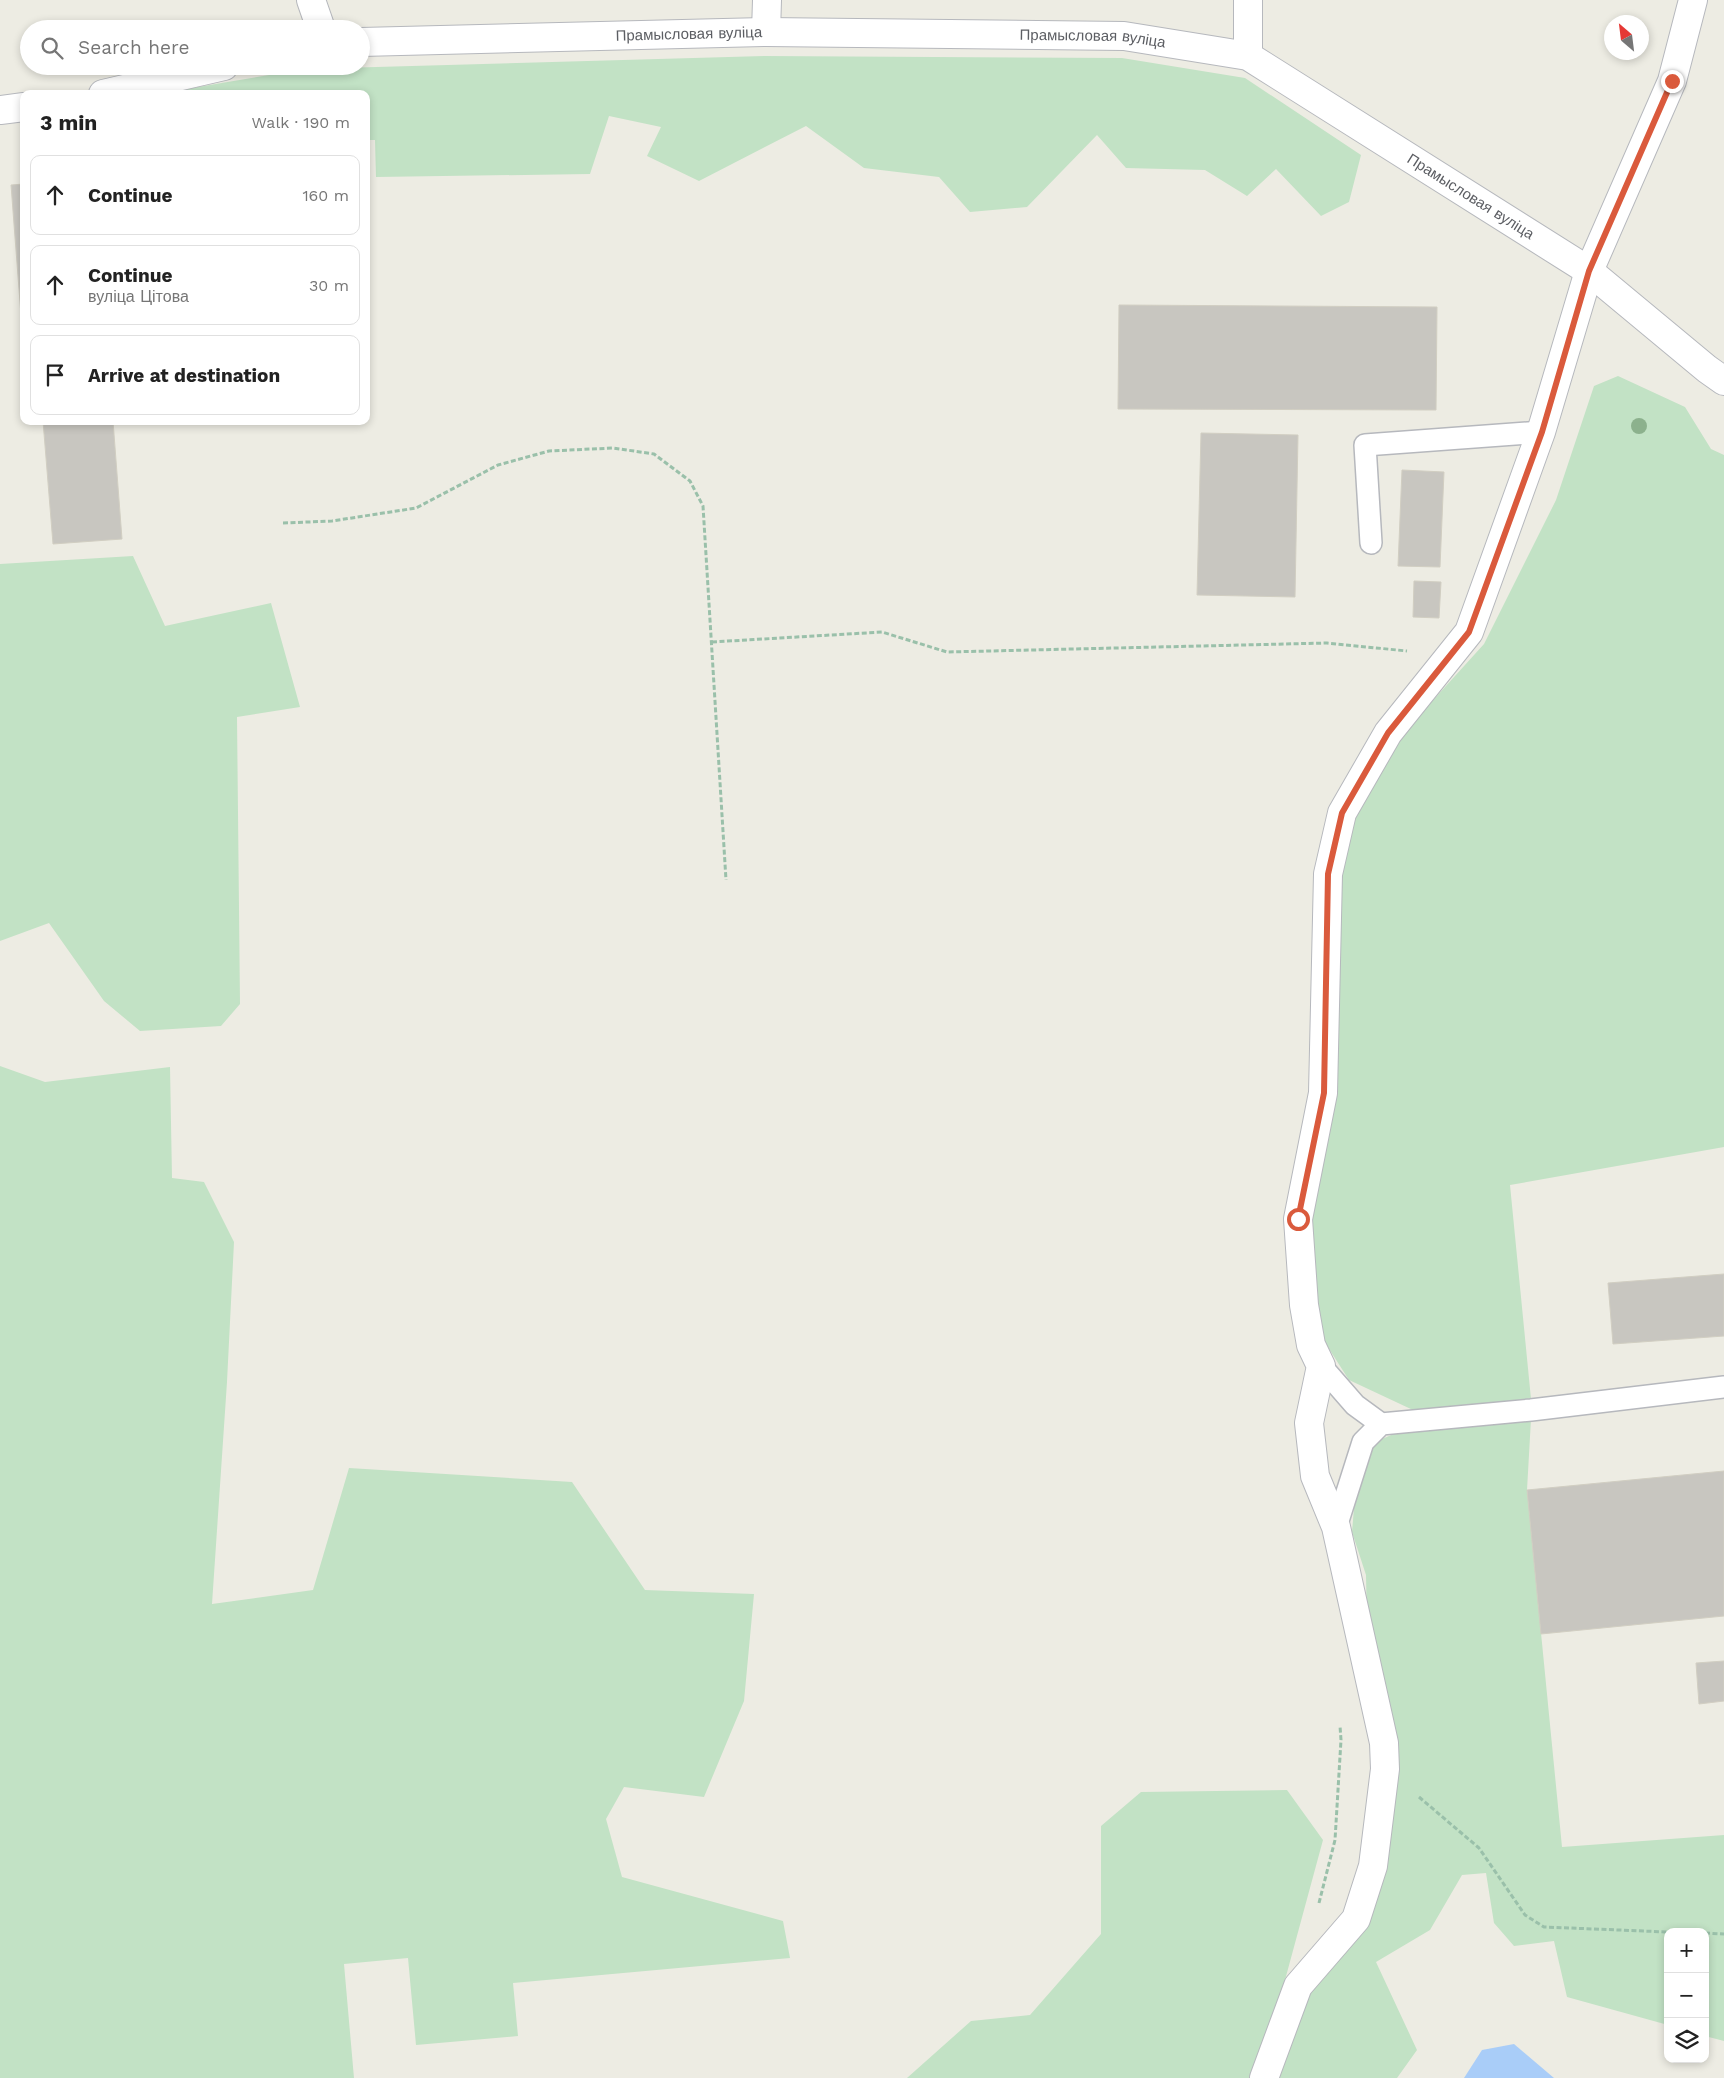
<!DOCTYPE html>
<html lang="en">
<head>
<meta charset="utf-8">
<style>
  body { margin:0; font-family:"Work Sans",sans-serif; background:#f6f6f6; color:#222 }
  .controls { position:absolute; right:15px; bottom:15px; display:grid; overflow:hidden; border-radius:10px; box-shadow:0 2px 8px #0003 }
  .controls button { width:45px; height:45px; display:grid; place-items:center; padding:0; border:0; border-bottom:1px solid #e0e0e0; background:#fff; color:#222; font:25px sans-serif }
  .compass { position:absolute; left:1604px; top:15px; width:45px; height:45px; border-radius:50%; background:#fff; box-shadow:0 2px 8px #0003; rotate:332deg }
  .stop { position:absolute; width:15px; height:15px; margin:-11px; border:4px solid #da5a3c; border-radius:50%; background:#fff }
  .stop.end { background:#da5a3c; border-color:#fff; box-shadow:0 1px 5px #0008 }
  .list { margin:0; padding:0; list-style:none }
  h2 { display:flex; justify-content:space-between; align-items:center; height:65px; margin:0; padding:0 20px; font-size:21px }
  h2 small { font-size:16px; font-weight:400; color:#767676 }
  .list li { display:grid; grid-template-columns:32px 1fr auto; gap:15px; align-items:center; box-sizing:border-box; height:80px; margin:0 10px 10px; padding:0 10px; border:1px solid #e0e0e0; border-radius:10px }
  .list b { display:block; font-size:19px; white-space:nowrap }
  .list p { margin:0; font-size:16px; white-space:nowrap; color:#767676 }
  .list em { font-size:16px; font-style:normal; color:#767676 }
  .icon { flex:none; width:28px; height:28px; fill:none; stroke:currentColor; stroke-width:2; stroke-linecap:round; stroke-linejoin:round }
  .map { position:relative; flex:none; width:1724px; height:2078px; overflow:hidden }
  .search { position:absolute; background:#fff; box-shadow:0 2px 8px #0003; left:20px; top:20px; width:350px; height:55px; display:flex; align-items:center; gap:12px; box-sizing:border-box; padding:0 18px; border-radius:28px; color:#767676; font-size:19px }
  .panel { position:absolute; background:#fff; box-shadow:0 2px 8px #0003; left:20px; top:90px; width:350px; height:335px; border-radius:10px }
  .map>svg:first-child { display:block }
  .green { fill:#c2e2c5 }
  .water { fill:#a9cdf8 }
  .building { fill:#c8c6c0; stroke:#d1cec2 }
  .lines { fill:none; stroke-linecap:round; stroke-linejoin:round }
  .lane-casing { stroke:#b6b8bd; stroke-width:24 }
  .street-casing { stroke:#b6b8bd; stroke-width:30 }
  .path { stroke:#9ac0aa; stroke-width:3; stroke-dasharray:5 2.5; stroke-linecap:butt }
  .lane { stroke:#fff; stroke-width:21 }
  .street { stroke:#fff; stroke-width:28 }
  .tree { fill:#8cb18d }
  .route { stroke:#da5a3c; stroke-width:6 }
  .labels { text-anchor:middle; stroke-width:5; stroke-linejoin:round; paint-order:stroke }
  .street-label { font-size:15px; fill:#5c5e63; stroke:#fff }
</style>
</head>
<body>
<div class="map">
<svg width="1724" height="2078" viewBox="0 0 1724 2078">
  <rect width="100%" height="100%" fill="#edece3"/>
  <path class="green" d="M765,56L1122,58L1245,78L1361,155L1349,202L1321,216L1276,169L1247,196L1205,170L1126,168L1097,135L1027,207L970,212L939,177L864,168L806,126L699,181L647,156L661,127L609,116L590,174L376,177L375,140H366V94H156L305,69Z
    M1618,376L1685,407L1711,449L1724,455V1147L1510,1185L1531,1399L1413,1410L1349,1380L1324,1341L1316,1303L1310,1220L1337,1093L1338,874L1349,820L1396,741L1484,644L1556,500L1594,386Z
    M133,556L165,626L271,603L300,707L237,717L240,1004L221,1026L140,1031L104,1001L49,923L0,941V564Z
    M0,1066L45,1082L170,1067L172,1178L204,1182L234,1242L227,1382L212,1604L313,1590L349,1468L572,1482L645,1590L754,1594L744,1701L704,1797L624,1787L606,1819L622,1877L783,1921L790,1958L513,1983L518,2036L416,2045L408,1958L344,1964L354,2078H0Z
    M1531,1419L1527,1490L1562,1847L1724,1835V2041L1705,2036V1932H1668V2025L1567,1997L1554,1941L1514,1946L1494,1923L1486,1873L1462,1875L1430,1930L1376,1962L1417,2050L1397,2078H1274L1305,1994L1384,1866L1367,1628L1366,1575L1352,1532L1355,1496L1370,1450L1382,1439L1396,1433Z
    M1287,1790L1323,1840L1285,1980L1250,2078H907L971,2021L1030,2015L1101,1934V1826L1141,1792Z"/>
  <path class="water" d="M1514,2044L1554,2078H1464L1482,2050Z"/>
  <path class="building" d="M24,184V354L11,185Z
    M1119,305L1437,307L1436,410L1118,409Z
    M43,421H113L122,539L53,544Z
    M1201,433L1298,435L1295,597L1197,595Z
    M1402,470L1444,472L1440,567L1398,566Z
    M1414,581L1441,582L1439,618L1413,617Z
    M1724,1274V1336L1613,1344L1608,1283Z
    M1724,1471V1616L1541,1634L1527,1490Z
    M1724,1661V1701L1699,1704L1696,1663Z"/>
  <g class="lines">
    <g class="lane-casing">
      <path id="lane" d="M1371,543L1365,445L1541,432
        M1321,1366L1355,1405L1381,1424
        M1336,1527L1363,1442L1381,1424L1531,1410L1724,1387"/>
    </g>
    <g class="street-casing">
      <g id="street">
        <path d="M311,0L321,29"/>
        <path d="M766,32L767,0"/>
        <path id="s1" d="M361,42L766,32L1124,36L1248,56L1589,271L1707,369L1724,381"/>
        <path d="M1248,56V0"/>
        <path d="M103,94L224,66"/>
        <path d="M0,110L24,107"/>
        <path d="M1264,2078L1298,1986L1356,1919L1373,1866L1385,1769L1384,1743L1336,1527L1315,1476L1309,1423L1321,1366L1311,1345L1304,1305L1298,1219L1323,1093L1328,874L1342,813L1388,733L1469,632L1541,432L1589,271L1672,81L1693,0"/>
      </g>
    </g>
    <path class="path" d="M283,523L332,521L416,508L498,465L549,451L613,448L654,454L690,481L703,506L726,880
      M712,642L882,632L947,652L1327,643L1407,651
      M1419,1797L1479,1848L1525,1915L1544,1927L1668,1932
      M1319,1903L1335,1840L1341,1740L1340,1726
      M1705,1933L1724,1934"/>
    <use href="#lane" class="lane"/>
    <use href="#street" class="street"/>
  </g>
  <circle class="tree" cx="1639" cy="426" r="8"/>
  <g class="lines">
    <path class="route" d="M1298,1219L1324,1093L1328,874L1342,813L1388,733L1469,632L1542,432L1589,271L1672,81"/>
  </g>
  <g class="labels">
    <g class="street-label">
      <text dy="5" stroke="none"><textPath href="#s1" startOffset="328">Прамысловая вуліца</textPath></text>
      <text dy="5" stroke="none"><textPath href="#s1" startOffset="732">Прамысловая вуліца</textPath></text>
      <text dy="5" stroke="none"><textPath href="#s1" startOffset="1152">Прамысловая вуліца</textPath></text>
    </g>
  </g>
</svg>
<div class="controls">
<button>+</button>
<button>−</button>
<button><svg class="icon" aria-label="layers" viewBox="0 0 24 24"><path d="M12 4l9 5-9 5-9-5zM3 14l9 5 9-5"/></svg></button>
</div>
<svg class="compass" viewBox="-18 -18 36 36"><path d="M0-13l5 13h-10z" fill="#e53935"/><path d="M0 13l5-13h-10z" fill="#767676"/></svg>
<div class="stop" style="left:1298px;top:1219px"></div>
<div class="stop end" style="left:1672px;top:81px"></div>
<div class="search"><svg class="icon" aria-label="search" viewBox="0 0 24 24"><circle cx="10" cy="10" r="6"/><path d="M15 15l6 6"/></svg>Search here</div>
<section class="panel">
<h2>3 min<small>Walk · 190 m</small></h2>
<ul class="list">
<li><svg class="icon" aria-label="ahead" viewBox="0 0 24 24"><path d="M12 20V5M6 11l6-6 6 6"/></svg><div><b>Continue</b></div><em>160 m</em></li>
<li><svg class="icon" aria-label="ahead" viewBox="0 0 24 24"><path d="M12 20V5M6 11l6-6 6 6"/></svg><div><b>Continue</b><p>вуліца Цітова</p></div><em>30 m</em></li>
<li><svg class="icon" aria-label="arrive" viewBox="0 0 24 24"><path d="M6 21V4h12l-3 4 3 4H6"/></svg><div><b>Arrive at destination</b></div></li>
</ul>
</section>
</div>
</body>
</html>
